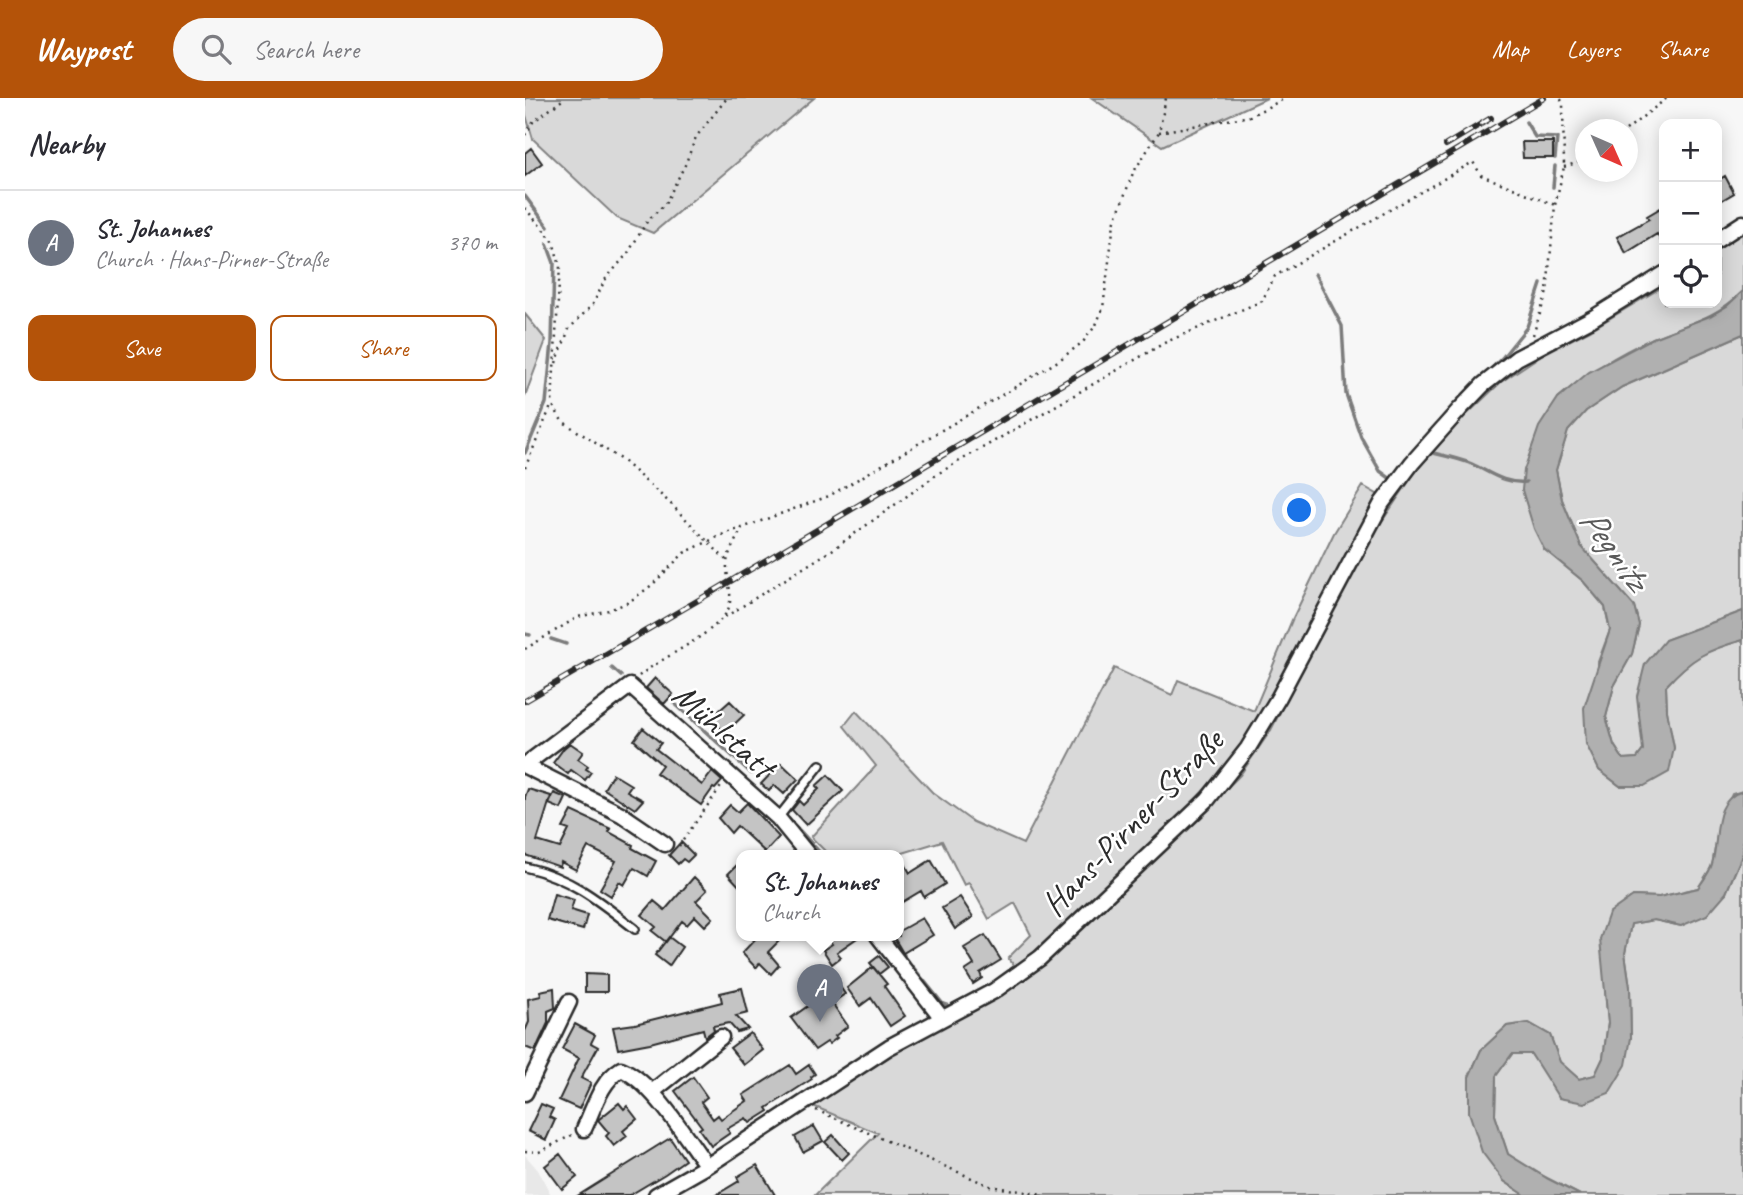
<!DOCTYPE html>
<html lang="en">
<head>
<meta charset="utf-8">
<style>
  body { margin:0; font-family:Caveat,sans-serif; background:#f7f7f7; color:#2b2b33 }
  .controls { position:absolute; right:21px; top:21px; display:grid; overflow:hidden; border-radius:14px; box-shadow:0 4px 18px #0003 }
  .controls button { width:63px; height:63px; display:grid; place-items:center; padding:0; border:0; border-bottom:2px solid #e1e1e2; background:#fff; color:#2b2b33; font:35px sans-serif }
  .compass { position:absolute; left:1050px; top:21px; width:63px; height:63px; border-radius:50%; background:#fff; box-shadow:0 4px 18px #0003; rotate:135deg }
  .you { position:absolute; left:775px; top:413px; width:24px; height:24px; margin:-18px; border:5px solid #fff; border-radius:50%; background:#1a73e8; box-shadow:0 0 0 10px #1a73e833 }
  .badge { display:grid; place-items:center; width:46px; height:46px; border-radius:50%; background:#b45309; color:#fff; font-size:23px; font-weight:700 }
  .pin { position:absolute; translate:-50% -58px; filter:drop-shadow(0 2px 4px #0008) }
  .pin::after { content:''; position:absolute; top:37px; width:24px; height:21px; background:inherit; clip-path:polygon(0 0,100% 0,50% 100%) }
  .popup { position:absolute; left:211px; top:752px; width:168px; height:91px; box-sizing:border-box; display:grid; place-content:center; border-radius:14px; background:#fff; filter:drop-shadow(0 2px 5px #0005); font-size:23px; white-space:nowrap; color:#7c7c81 }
  .popup b { font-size:26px; color:#2b2b33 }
  .popup::after { content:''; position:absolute; left:50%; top:100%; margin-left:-14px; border:14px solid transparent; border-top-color:#fff }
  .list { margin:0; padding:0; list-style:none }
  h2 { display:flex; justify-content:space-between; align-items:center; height:91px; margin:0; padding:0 28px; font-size:30px }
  h2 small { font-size:23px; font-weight:400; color:#7c7c81 }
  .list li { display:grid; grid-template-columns:46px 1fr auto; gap:21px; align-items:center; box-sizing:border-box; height:105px; padding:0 28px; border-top:2px solid #e1e1e2 }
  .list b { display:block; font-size:26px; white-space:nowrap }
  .list p { margin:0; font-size:23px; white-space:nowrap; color:#7c7c81 }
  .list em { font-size:23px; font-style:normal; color:#7c7c81 }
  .actions { display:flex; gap:14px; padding:21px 28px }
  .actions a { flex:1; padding:16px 0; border:2px solid #b45309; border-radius:14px; text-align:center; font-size:24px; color:#b45309 }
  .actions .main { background:#b45309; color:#fff }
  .icon { flex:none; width:38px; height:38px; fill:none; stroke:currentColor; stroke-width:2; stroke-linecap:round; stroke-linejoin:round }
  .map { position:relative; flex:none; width:1218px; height:1097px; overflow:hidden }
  header { display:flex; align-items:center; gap:42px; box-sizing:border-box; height:98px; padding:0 35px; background:#b45309; color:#fff }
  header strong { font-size:33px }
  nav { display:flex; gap:38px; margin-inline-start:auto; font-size:24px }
  .search { width:490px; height:63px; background:#f7f7f7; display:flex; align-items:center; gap:18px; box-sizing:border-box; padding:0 24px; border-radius:38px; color:#7c7c81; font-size:26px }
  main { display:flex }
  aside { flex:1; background:#fff }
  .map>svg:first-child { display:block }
  .built { fill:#e8e8e8 }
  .green { fill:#d9d9d9; stroke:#828282; stroke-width:2 }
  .water { fill:#b0b0b0; stroke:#7b7b7b; stroke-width:2 }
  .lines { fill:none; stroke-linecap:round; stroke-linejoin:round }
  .stream { stroke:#7b7b7b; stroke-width:3.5 }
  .building { fill:#c4c4c4; stroke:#2b2b2b; stroke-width:2 }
  .lane-casing { stroke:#2b2b2b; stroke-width:12 }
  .street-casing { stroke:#2b2b2b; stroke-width:19 }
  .path { stroke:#2b2b2b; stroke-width:2.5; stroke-dasharray:2 5; stroke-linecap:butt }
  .lane { stroke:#fff; stroke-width:7 }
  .street { stroke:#fff; stroke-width:14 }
  .rail-casing { stroke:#2b2b2b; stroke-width:6 }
  .rail { stroke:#fff; stroke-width:3.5; stroke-dasharray:10; stroke-linecap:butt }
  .labels { text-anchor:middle; stroke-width:5; stroke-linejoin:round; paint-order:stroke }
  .street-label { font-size:35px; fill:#2b2b2b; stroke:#fff }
  .water-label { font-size:37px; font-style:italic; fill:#5a5a5a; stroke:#fff }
</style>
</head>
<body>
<header>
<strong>Waypost</strong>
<div class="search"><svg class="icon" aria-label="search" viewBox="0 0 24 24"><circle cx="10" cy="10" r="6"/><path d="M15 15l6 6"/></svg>Search here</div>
<nav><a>Map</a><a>Layers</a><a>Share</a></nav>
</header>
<main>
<aside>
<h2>Nearby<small></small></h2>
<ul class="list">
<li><span class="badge" style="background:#6b7280">A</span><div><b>St. Johannes</b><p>Church · Hans-Pirner-Straße</p></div><em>370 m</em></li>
</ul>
<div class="actions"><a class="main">Save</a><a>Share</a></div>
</aside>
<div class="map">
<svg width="1218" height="1097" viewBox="0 0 1218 1097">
  <rect width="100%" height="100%" fill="#f7f7f7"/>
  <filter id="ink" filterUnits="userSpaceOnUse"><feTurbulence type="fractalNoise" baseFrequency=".0143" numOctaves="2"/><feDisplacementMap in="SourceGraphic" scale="14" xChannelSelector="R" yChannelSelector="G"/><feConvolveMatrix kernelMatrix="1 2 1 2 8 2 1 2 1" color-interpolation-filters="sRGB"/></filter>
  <g filter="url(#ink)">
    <path class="built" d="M0,1057L13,1072L26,1097H0Z"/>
    <path class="green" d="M0,0H289L128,135L92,120L8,41L0,14Z
      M567,0H742L637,48Z
      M1218,134V193C1190,221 1164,225 1128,240C1091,257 1064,274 1033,300L1019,451L1058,483L1080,509L1085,532L1073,564L1074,672L1095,688H1119L1149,650L1142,613L1141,588C1167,559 1180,552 1218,542V693L1207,696L1194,726L1187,768L1173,790L1134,799L1108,798L1080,892L1083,925L1078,960L1070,977L1054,981L1035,964L1025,937L1004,925L982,928L956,952L944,979V1014L979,1083L1000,1097H290L353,1035L288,1008L541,844L669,723L715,677L746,632L821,484L847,438L891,373L936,322L976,284L1018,256L1065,232L1139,188V205H1192V152Z
      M0,216L21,242L0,298Z
      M1218,236V513L1140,542L1118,652L1112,660L1098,661L1089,647L1081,619L1089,588L1107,556L1114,527L1109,508L1056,448L1037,401L1031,372L1043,333L1061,313L1097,289Z
      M838,388L857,399L731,628L697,675L668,707L492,871L483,860L506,837L490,805L464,821L444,785L439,787L417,743L368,758H305L286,739L351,668L319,628L331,613L408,695L448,724L498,746L589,570L647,597L653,582L729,613L767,522L809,435Z
      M1218,755V1097H1055L997,1067L983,1056L970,1017L971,978L987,956H1006L1019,975L1059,1004L1106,940L1105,889L1100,855L1106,826L1129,822L1156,828L1201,795Z"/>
    <path class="water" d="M1218,193V236L1097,289L1061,313L1043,333L1031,372L1037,402L1056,448L1109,508L1114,527L1107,556L1089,588L1081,619L1089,647L1098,661L1112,660L1118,652L1112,598L1120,566L1140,542L1218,513V542C1182,552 1166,560 1141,588L1142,613L1149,650L1144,674L1119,688H1095L1074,672L1061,646L1059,610L1085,532L1080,509L1058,483L1019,451L1009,431L997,392L999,372L1014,329L1033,300L1064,274L1128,240L1185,218L1202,208Z
      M1218,693V755L1201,795L1182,817L1156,828L1129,822L1106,826L1100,855L1105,889L1106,940L1101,967L1084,995L1059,1005L1034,1000L1006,956H987L971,978L970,1017L983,1056L1023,1081L1055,1097H1000L979,1083L957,1054L944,1014V979L956,952L982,928L1004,925L1025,937L1035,964L1054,981L1070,977L1078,960L1083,925L1075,841L1084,815L1108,798L1134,799L1173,790C1178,783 1185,774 1187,766C1195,740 1186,702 1218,693Z"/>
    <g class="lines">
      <path class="stream" d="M1001,24L1010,39L1032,40L1030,60
        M1028,89L1030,68
        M0,98L23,129
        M790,176L817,228L821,296L836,339L855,373L866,381
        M957,280L977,260L1002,229L1016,186
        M0,355L21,305L27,245L29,165L22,146
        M908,355C921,358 935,361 947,366C966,375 979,386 1001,384
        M0,536L5,537
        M26,541L41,546
        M87,570L96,578
        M746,599L838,427
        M148,604L226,675
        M663,711L688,683
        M264,721L298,758
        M363,838L379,857
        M388,869L418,906L424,908L442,899"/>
    </g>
    <path class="building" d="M997,44H1028V60H998Z
      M6,50L17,65L0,78V55Z
      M1200,78L1209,95L1192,105V83Z
      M1139,108V149L1132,136L1101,155L1092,139L1124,121L1122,118Z
      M130,580L148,596L139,606L121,590Z
      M205,603L219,617L200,635L186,620Z
      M118,630L136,645L131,651L177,687L187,674L197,683L190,691L188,690L176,707L131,675L137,667L109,642Z
      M45,645L58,654L53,661L63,668L61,671L66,674L60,682L46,672L43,676L28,665L39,650Z
      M256,665L273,681L259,696L249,687L244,693L236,686Z
      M88,676L106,687L102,693L118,702L110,711L79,691Z
      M303,677L318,693L281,727L267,712L274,703L278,707L294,691L291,688Z
      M3,691L26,698L12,743L35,750L44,732L38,730L47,713L86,731L84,734L108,747L107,750L131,763L123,778L109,770L99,787L94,784L86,798L75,791L91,763L63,749L51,772L36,764L35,769L0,757V699Z
      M29,695L41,700L36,711L24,706Z
      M222,705L254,739L240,754L212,728L206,735L193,720L205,707L213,714Z
      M156,744L169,757L162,764L158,761L153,766L144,757Z
      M374,755L385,775L406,762L420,786L399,799L396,793L374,806V787L378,785L374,778Z
      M216,763V790L203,776Z
      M169,779L182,792L171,803L188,820L180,828L170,818L162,827L157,823L141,844L127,833L131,829L117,817L129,803L140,812Z
      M29,796L49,802L46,812L62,817L58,832L22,822Z
      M435,799L448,819L430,831L417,810Z
      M397,820L408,837L378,855L368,838H374V833Z
      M460,837L476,862L455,875L457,880L448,886L440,873L449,867L439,850Z
      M233,838H259L243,854L254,867L246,876L235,865L231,870L217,855Z
      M301,838H335L312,854L316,859L307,866L298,852L307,846Z
      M144,839L157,849L144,868L130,857Z
      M354,858L363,869L354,876L345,865Z
      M301,869L320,896L307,905L323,928L310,938L312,940L304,946L302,944L290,952L266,920L301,895L289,878Z
      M348,869L362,886L359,888L380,918L365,928L346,900L335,908L322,890Z
      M60,876L82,877V894H60Z
      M29,890L30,910L23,913V925L10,953L0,949V933L4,924L3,901L16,898L15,893Z
      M217,890L223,915L211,918L223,931L212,934L204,925L188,928L189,932L180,939L178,931L125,945L93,951L88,929L110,926L197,904L195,895Z
      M50,926L70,937L66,945L73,949L56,980L66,985L54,1011L34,1002L54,960L37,951Z
      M225,935L238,952L219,967L205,950Z
      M265,967L271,976L284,967L290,976L286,979L287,981L242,1010L244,1013L225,1025L221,1020L202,1031L205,1035L186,1048L174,1031L177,1029L150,993L168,979L182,999L176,1004L188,1021L193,1017L196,1021L222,1003L218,997Z
      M94,1005L99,1011L102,1008L112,1021L98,1033L102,1038L89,1048L81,1038L84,1035L73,1022Z
      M16,1006L28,1011L24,1019L30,1022L21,1042L3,1033Z
      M289,1028L298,1043L278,1054L270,1039Z
      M308,1037L324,1055L317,1062L300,1044Z
      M145,1040L160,1062L140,1076L105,1097H54Z
      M35,1056L52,1079L37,1091L20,1068Z
      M232,1067L250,1097H191L214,1083L212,1079Z"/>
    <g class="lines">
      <g class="lane-casing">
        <path id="lane" d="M253,720L295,667
          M0,769C46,780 73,802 110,831"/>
      </g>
      <g class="street-casing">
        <path id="street" d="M1192,142L1218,125
          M0,667L105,588L253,720L284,758
          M0,668L96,716L140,746
          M353,838L417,920
          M127,994L196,939
          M0,995L44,904
          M59,1031C69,1010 75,984 96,971C128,984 161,1040 182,1068
          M131,1097L182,1068L364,949L469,893L515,860L683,701L723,650L754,599L857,405L887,365L935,311L958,287L992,260L1068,220L1139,176"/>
      </g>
      <path class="path" d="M1101,32L1142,0
        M634,34L725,18L761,0
        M0,37L8,24L40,0
        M1039,69L1060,62
        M0,110L28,143L35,168L27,306L37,323L98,363L145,405L202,463
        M1008,237L1022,194L1030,107L1039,69L1038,5L1035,0
        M31,265L44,231L68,206L80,182L103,155L123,122L140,106L160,67L171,39L202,0
        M0,370L27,306
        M200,519L307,452L414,375L641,244L737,203L750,178L948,64L956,77L1030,107
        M0,551L53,519L84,512L104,504L127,487L159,455L201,435L217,430
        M114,578C135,560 197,533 204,509C208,496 201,479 202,465C203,454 212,441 217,430L304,398L487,291L533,263L558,244L571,227L578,210L589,125L608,75L634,34L641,0
        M154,748L197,687
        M291,1012L465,1088L519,1097
        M0,1053L14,1054L49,1036"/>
      <use href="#lane" class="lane"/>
      <use href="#street" class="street"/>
      <g class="rail-casing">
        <path id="rail" d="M921,47L966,20
          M0,603L189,493L1019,0"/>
      </g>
      <use href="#rail" class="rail"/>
    </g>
  </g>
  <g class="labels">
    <g class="street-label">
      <text transform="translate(199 632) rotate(42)" y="12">Mühlstatt</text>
      <text transform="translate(607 724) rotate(-46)" y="12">Hans-Pirner-Straße</text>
    </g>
    <g class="water-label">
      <text transform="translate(1090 450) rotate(54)" y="13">Pegnitz</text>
    </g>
  </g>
</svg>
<div class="controls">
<button>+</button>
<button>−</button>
<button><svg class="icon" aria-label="locate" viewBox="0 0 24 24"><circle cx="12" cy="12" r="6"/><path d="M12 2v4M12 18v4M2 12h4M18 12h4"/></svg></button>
</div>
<svg class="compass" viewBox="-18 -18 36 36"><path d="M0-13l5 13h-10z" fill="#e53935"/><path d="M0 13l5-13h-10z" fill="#7c7c81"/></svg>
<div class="you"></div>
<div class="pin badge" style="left:295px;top:924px;background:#6b7280">A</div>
<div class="popup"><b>St. Johannes</b>Church</div>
</div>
</main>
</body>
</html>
